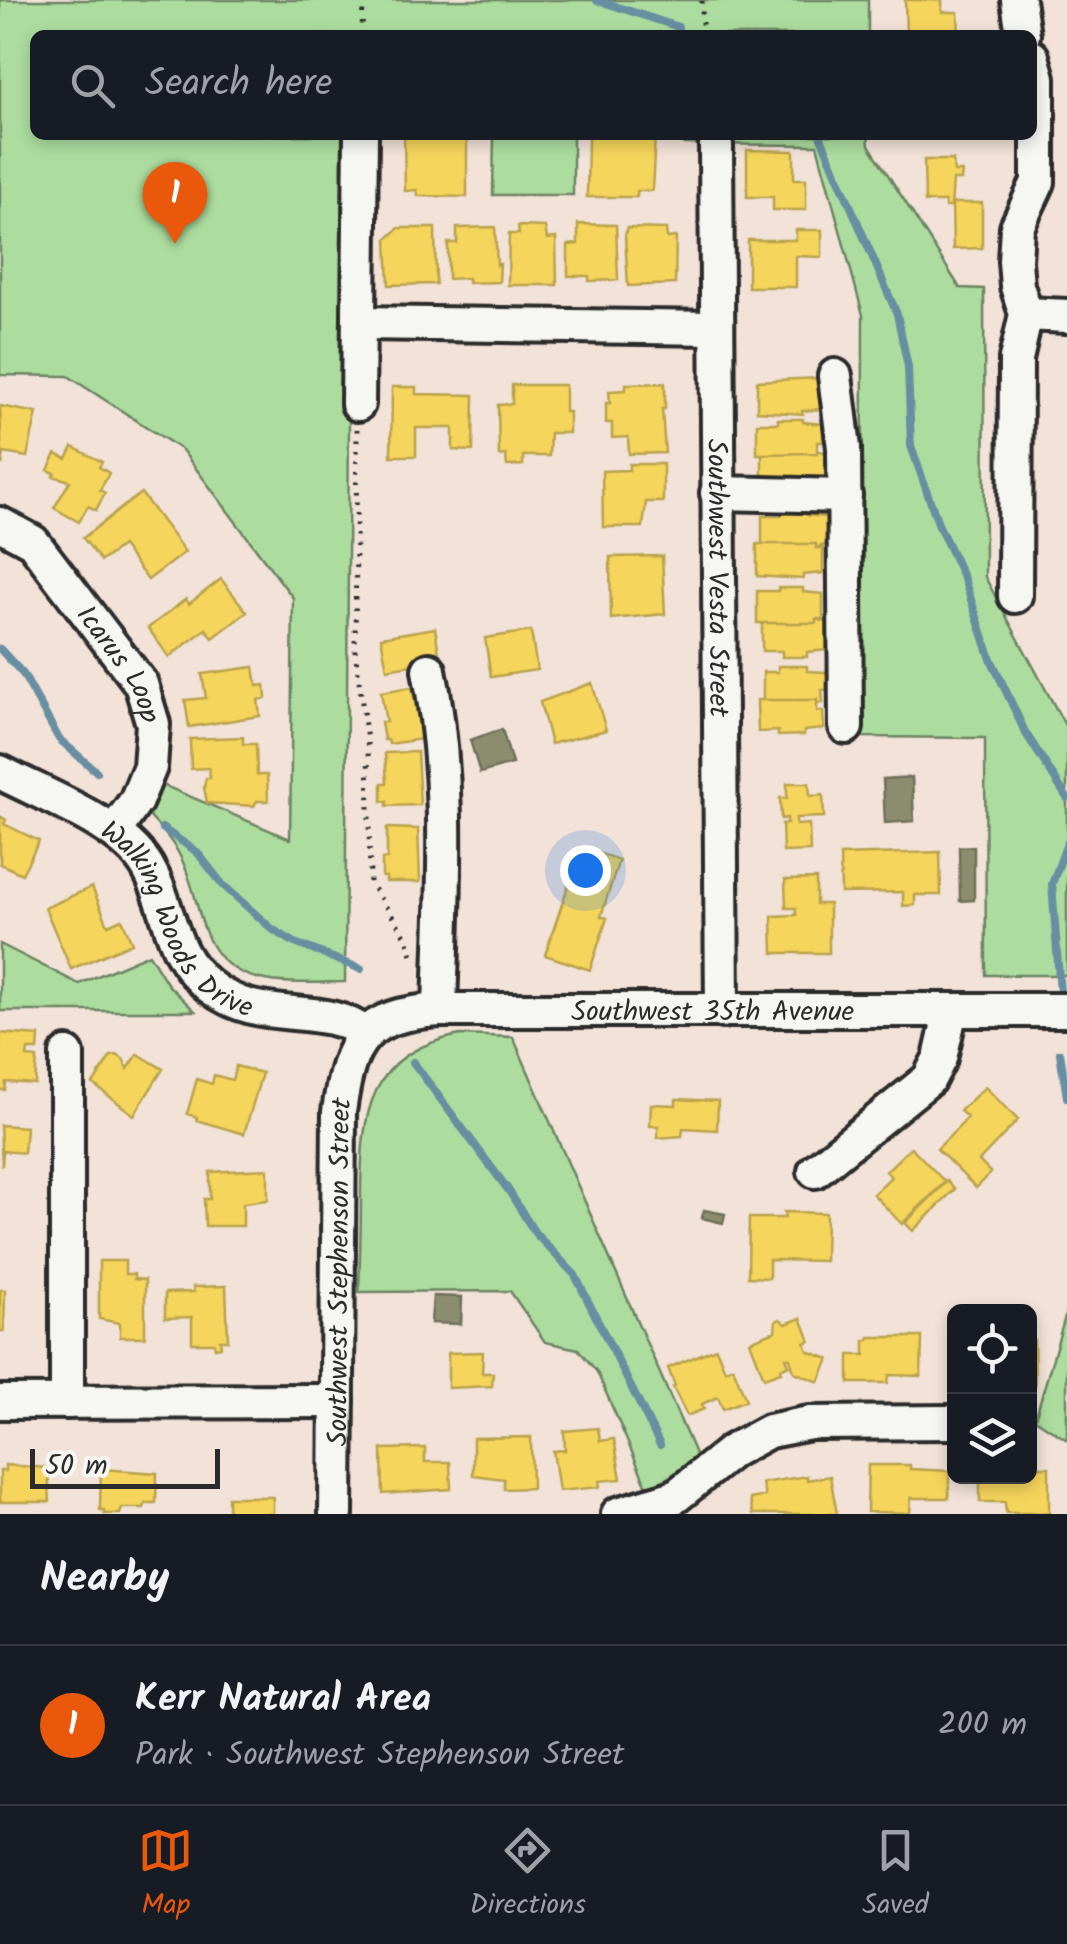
<!DOCTYPE html>
<html lang="en">
<head>
<meta charset="utf-8">
<style>
  body { margin:0; font-family:Kalam,sans-serif; background:#20242c; color:#f1f3f6 }
  .controls { position:absolute; right:30px; bottom:30px; display:grid; overflow:hidden; border-radius:15px; box-shadow:0 5px 15px #0003 }
  .controls button { width:90px; height:90px; display:grid; place-items:center; padding:0; border:0; border-bottom:2px solid #363941; background:#171b24; color:#f1f3f6; font:50px sans-serif }
  .scale { position:absolute; left:30px; bottom:25px; width:190px; box-sizing:border-box; padding-left:10px; border:5px solid #2b2b2b; border-top:0; font-size:28px; line-height:35px; white-space:nowrap; color:#2b2b2b; -webkit-text-stroke:8px #f6f6f2; paint-order:stroke }
  .you { position:absolute; left:585px; top:870px; width:35px; height:35px; margin:-25px; border:8px solid #fff; border-radius:50%; background:#1a73e8; box-shadow:0 0 0 15px #1a73e833 }
  .badge { display:grid; place-items:center; width:65px; height:65px; border-radius:50%; background:#ea580c; color:#fff; font-size:32px; font-weight:700 }
  .pin { position:absolute; translate:-50% -82px; filter:drop-shadow(0 2px 5px #0008) }
  .pin::after { content:''; position:absolute; top:52px; width:35px; height:30px; background:inherit; clip-path:polygon(0 0,100% 0,50% 100%) }
  .list { margin:0; padding:0; list-style:none }
  h2 { display:flex; justify-content:space-between; align-items:center; height:130px; margin:0; padding:0 40px; font-size:42px }
  h2 small { font-size:32px; font-weight:400; color:#9ea1a6 }
  .list li { display:grid; grid-template-columns:65px 1fr auto; gap:30px; align-items:center; box-sizing:border-box; height:160px; padding:0 40px; border-top:2px solid #363941 }
  .list b { display:block; font-size:38px; white-space:nowrap }
  .list p { margin:0; font-size:32px; white-space:nowrap; color:#9ea1a6 }
  .list em { font-size:32px; font-style:normal; color:#9ea1a6 }
  .icon { flex:none; width:55px; height:55px; fill:none; stroke:currentColor; stroke-width:2; stroke-linecap:round; stroke-linejoin:round }
  .map { position:relative; flex:none; width:1067px; height:1514px; overflow:hidden }
  .search { position:absolute; background:#171b24; box-shadow:0 5px 15px #0003; left:30px; right:30px; top:30px; height:110px; display:flex; align-items:center; gap:25px; box-sizing:border-box; padding:0 35px; border-radius:15px; color:#9ea1a6; font-size:38px }
  .sheet { height:290px; background:#171b24 }
  nav { display:flex; justify-content:space-around; align-items:center; box-sizing:border-box; height:140px; border-top:2px solid #363941; background:#171b24; font-size:28px; color:#9ea1a6 }
  nav a { display:grid; justify-items:center; gap:5px }
  nav .on { color:#ea580c }
  .map>svg:first-child { display:block }
  .green { fill:#addd9e; stroke:#6c8464; stroke-width:2.5 }
  .homes { fill:#f6d55c; stroke:#b9a24d; stroke-width:2.5 }
  .industry { fill:#8c8c6e; stroke:#6f6f5a; stroke-width:2.5 }
  .lines { fill:none; stroke-linecap:round; stroke-linejoin:round }
  .stream { stroke:#688ea2; stroke-width:8 }
  .minor-casing { stroke:#2b2b2b; stroke-width:40 }
  .path { stroke:#2b2b2b; stroke-width:5; stroke-dasharray:2.5 8; stroke-linecap:butt }
  .minor { stroke:#f6f6f2; stroke-width:32 }
  .labels { text-anchor:middle; stroke-width:10; stroke-linejoin:round; paint-order:stroke }
  .street-label { font-size:28px; fill:#2b2b2b; stroke:#f6f6f2 }
</style>
</head>
<body>
<div class="map">
<svg width="1067" height="1514" viewBox="0 0 1067 1514">
  <rect width="100%" height="100%" fill="#f2e2d8"/>
  <filter id="ink" filterUnits="userSpaceOnUse"><feTurbulence type="fractalNoise" baseFrequency=".01" numOctaves="2"/><feDisplacementMap in="SourceGraphic" scale="20" xChannelSelector="R" yChannelSelector="G"/><feConvolveMatrix kernelMatrix="1 2 1 2 8 2 1 2 1" color-interpolation-filters="sRGB"/></filter>
  <g filter="url(#ink)">
    <path class="green" d="M0,0H868V35H35V135H351L345,982C316,982 287,985 260,979C194,964 205,903 180,856C172,840 159,827 147,814L163,785L290,839L293,598L182,450L68,376L0,375Z
      M494,135H573V195H493Z
      M671,135H868L869,145L960,288L984,289L985,577L1067,729V975H986L985,738L862,737L863,315L817,145L684,144Z
      M0,944L79,984L149,954L168,985L195,1011H0Z
      M460,1035L513,1037L696,1456L679,1471L648,1489L597,1372L578,1349L545,1342L510,1291L359,1292C360,1258 361,1225 361,1192C362,1112 368,1053 460,1035Z
      M1067,1310V1440L1035,1419Z"/>
    <path class="homes" d="M905,0H942V12H958L959,35H906Z
      M404,135H467V197L418,196L417,190L405,191Z
      M588,135H655L652,191H637V197H587Z
      M747,150L794,151V179H806V210H773V197H747Z
      M924,160H953L954,172H962L961,180H953L951,207H945V202H925Z
      M952,203H982V248L953,249Z
      M578,224L616,225L618,280L589,281V276H568V245L578,244Z
      M518,226L545,227L547,239L556,238L557,285H508L509,234H519Z
      M495,227L497,265L500,264L499,282L468,283V278L448,279V243H457V228Z
      M399,228H435L436,284L389,285L387,239Z
      M627,228L666,229L667,238L676,237L675,284L628,286L625,236Z
      M796,230H822V257L796,256V287H748V240H796Z
      M817,378V381H822V409L802,411L803,414L757,411V381Z
      M665,383V409H662L665,453L629,454L628,437L612,438V423H606V403H610L609,391L626,390V384Z
      M512,385H565V412H569V433H550L549,456H523V465L507,466L506,455L499,456L498,405L512,404Z
      M392,387H416V394L474,395L473,451L453,450V428H416V456H391Z
      M0,406L37,413L27,457L4,453L2,465Z
      M778,419H803V422L823,424V442H817V453L757,454V423H778Z
      M73,447L102,462L99,467L109,473L100,490L105,493L96,510L88,506L79,522L54,508L70,481L53,476L55,473L48,470L56,454L67,459Z
      M817,450L827,453L828,480L762,482V454L817,453Z
      M629,464H663V502H646L643,527H603L602,471L629,470Z
      M141,493L185,552L148,580L122,546L101,561L83,538Z
      M781,510H807V515L827,517V544L816,548V544H762V516H781Z
      M757,544H816V548H823V573L803,575V579L757,576Z
      M662,556L665,614L611,619L610,557Z
      M221,579L247,612L213,638L206,629L169,657L148,628L186,599L189,604Z
      M778,588H803V592L823,594V619H816V623H757V591H778Z
      M816,619L827,622V650L807,652V657H782V651H762V623H816Z
      M435,628L440,660L387,669L381,637Z
      M531,631L537,670L491,677L485,638Z
      M778,666H807V671L827,672L828,690H822L823,703H817V700H763V672H778Z
      M254,667L257,686L265,685L266,698L258,700L260,716L189,727L185,700L206,698L202,674Z
      M592,683L606,730L551,744L540,702Z
      M412,687L422,739L389,744L388,740H384L381,722H386L381,692Z
      M757,700H817V711H823L824,729L804,731V735L778,736V731L758,732Z
      M243,737V744H256L257,775H267L268,801H257L254,806L207,803L204,787L206,778H210L209,768L191,769L190,739Z
      M417,752L420,805L387,806V801L382,802V783H387L385,753Z
      M787,783H809L810,796L823,795L824,817L796,818V825L809,824L810,851L783,852L782,824H787V818L781,819L780,798H787Z
      M0,816L6,820L4,824L39,841L22,874L0,864Z
      M387,828L418,829L420,882H386V877H382V859H387Z
      M581,847L619,860L601,916L607,918L590,970L545,955Z
      M940,852L941,895H915V905L903,906V892L841,893L840,855Z
      M816,879V904H829V953H773L772,916L796,915V908H786L785,880Z
      M92,887L108,925L122,919L132,943L71,969L45,908Z
      M0,1033L39,1036L38,1050H28L27,1057L37,1058L35,1084L6,1082L5,1090H0Z
      M138,1054L163,1069L134,1115L93,1084L111,1056L117,1055L123,1059L128,1069Z
      M236,1066L262,1073L244,1134L196,1120L197,1117L187,1114L197,1079L212,1084L214,1075L232,1080Z
      M985,1087L1018,1120L979,1161L991,1173L976,1188L937,1149L963,1123L967,1117L960,1111Z
      M676,1099L718,1101L717,1130L683,1128L682,1136L658,1138V1126H650L651,1104L676,1105Z
      M0,1125L26,1127L24,1153L3,1151L2,1166Z
      M911,1147L945,1182L902,1224L873,1194L891,1177L886,1171Z
      M268,1169V1200L243,1203V1226H205L204,1199H210V1172Z
      M947,1181L955,1189L913,1231L905,1223Z
      M784,1212L826,1213L825,1261L769,1260V1278L748,1277L749,1218H785Z
      M99,1261H125V1274H134V1279L145,1280V1337H120V1323L99,1319Z
      M226,1286L228,1340H220L221,1347L215,1348L214,1343H192V1317L165,1318V1293L194,1292L193,1287Z
      M0,1290H5L4,1331H0Z
      M801,1318L810,1341L805,1343L808,1351L829,1359L819,1382L794,1372L790,1358H786L789,1365L780,1369L781,1372L764,1378L750,1341L775,1331L776,1321L780,1319L786,1324Z
      M869,1337H922L921,1376L889,1375L888,1383H849V1355H865V1340H869Z
      M1030,1340H1034L1035,1385H1030Z
      M716,1348L725,1370L733,1367L746,1400L723,1409L718,1397L702,1404L704,1409L687,1416L673,1387L675,1386L668,1368Z
      M483,1352L482,1373H493L492,1386L448,1388V1353Z
      M598,1428L600,1441L614,1439L621,1479L599,1481L600,1487L559,1491L553,1451L565,1450L564,1431Z
      M531,1437L532,1488L504,1489V1479L473,1475V1438Z
      M425,1448V1462H450L451,1489L383,1494L382,1449Z
      M5,1465L48,1468L50,1502H0V1471H5Z
      M868,1465H910V1469L949,1471V1498H911L910,1513L867,1512Z
      M1030,1467H1049V1513H1006L1005,1502H980V1476H1030Z
      M101,1469L157,1473L156,1503H145L144,1508H122L120,1514H104V1510H100Z
      M807,1476V1480L830,1476L837,1514H753L750,1499L765,1496L762,1483Z
      M228,1497H273V1514H228Z"/>
    <path class="industry" d="M502,729L512,764L480,773L470,740Z
      M912,777L914,821L885,823L883,779Z
      M974,846V900L960,901L959,847Z
      M704,1210L725,1214L723,1223L702,1218Z
      M433,1296L462,1297L461,1324L431,1323Z"/>
    <g class="lines">
      <path class="stream" d="M597,0L678,27
        M820,135L897,314L908,367L911,446L939,526L964,579L991,659L1025,732L1067,798
        M0,649L23,674L59,739L97,772
        M162,828L197,852L223,885L272,929L295,943L361,969
        M1060,992L1052,884L1067,843
        M1060,1053L1067,1097
        M413,1062L509,1191L535,1233L575,1275L660,1445"/>
      <g class="minor-casing">
        <g id="minor">
          <path d="M1018,0L1023,35"/>
          <path id="s1" d="M716,146L722,1011"/>
          <path d="M1026,314L1067,316"/>
          <path d="M360,323L717,328"/>
          <path d="M835,376L844,448L846,727"/>
          <path d="M358,404L361,135"/>
          <path d="M717,493L845,496"/>
          <path id="s2" d="M0,524L33,542L141,684L153,724L150,767L136,801L114,832"/>
          <path d="M1015,596L1016,359L1026,314L1017,286L1015,261L1017,227L1038,182V78L1032,57"/>
          <path d="M429,670C452,783 443,896 440,1010"/>
          <path id="s3" d="M0,772C43,795 121,823 147,866C172,908 167,952 209,986C261,1028 320,999 366,1034"/>
          <path d="M67,1054V1402"/>
          <path d="M815,1171L929,1079L940,1058L951,1010"/>
          <path d="M0,1402L337,1401"/>
          <path id="s4" d="M336,1514L339,1112C349,1039 364,1015 440,1010H1067"/>
          <path d="M618,1514L675,1497L732,1451L769,1431L810,1423L954,1422"/>
        </g>
      </g>
      <path class="path" d="M362,35L363,0
        M702,35V0
        M357,429L355,650L368,748L370,883L407,938L412,955"/>
      <use href="#minor" class="minor"/>
    </g>
  </g>
  <g class="labels">
    <g class="street-label">
      <text dy="10" stroke="none"><textPath href="#s1" startOffset="432">Southwest Vesta Street</textPath></text>
      <text dy="10" stroke="none"><textPath href="#s2" startOffset="188">Icarus Loop</textPath></text>
      <text dy="10" stroke="none"><textPath href="#s3" startOffset="240">Walking Woods Drive</textPath></text>
      <text dy="10" stroke="none"><textPath href="#s4" startOffset="838">Southwest 35th Avenue</textPath></text>
      <text dy="10" stroke="none"><textPath href="#s4" startOffset="242">Southwest Stephenson Street</textPath></text>
    </g>
  </g>
</svg>
<div class="controls">
<button><svg class="icon" aria-label="locate" viewBox="0 0 24 24"><circle cx="12" cy="12" r="6"/><path d="M12 2v4M12 18v4M2 12h4M18 12h4"/></svg></button>
<button><svg class="icon" aria-label="layers" viewBox="0 0 24 24"><path d="M12 4l9 5-9 5-9-5zM3 14l9 5 9-5"/></svg></button>
</div>
<div class="scale">50 m</div>
<div class="you"></div>
<div class="pin badge" style="left:175px;top:244px">1</div>
<div class="search"><svg class="icon" aria-label="search" viewBox="0 0 24 24"><circle cx="10" cy="10" r="6"/><path d="M15 15l6 6"/></svg>Search here</div>
</div>
<section class="sheet">
<h2>Nearby<small></small></h2>
<ul class="list">
<li><span class="badge">1</span><div><b>Kerr Natural Area</b><p>Park · Southwest Stephenson Street</p></div><em>200 m</em></li>
</ul>
</section>
<nav>
<a class="on"><svg class="icon" aria-label="map" viewBox="0 0 24 24"><path d="M3 6l6-2 6 2 6-2v14l-6 2-6-2-6 2zM9 4v14M15 6v14"/></svg>Map</a>
<a><svg class="icon" aria-label="directions" viewBox="0 0 24 24"><path d="M12 3l9 9-9 9-9-9zM9 14v-3h6M13 9l2 2-2 2"/></svg>Directions</a>
<a><svg class="icon" aria-label="saved" viewBox="0 0 24 24"><path d="M7 4h10v16l-5-4-5 4z"/></svg>Saved</a>
</nav>
</body>
</html>
